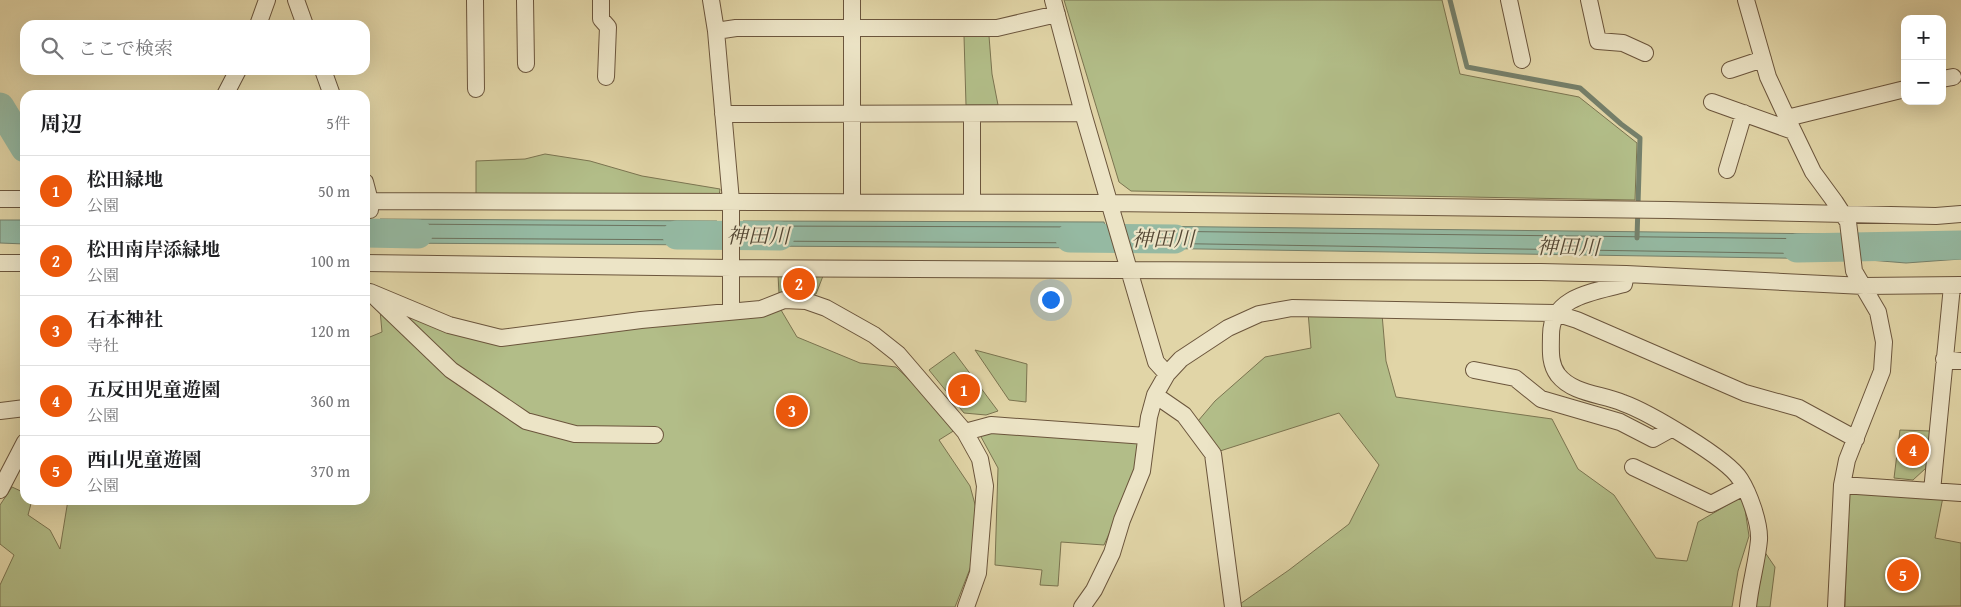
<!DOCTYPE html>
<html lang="ja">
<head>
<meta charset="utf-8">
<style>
  body { margin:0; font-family:"Gentium Book Plus","Noto Serif JP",serif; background:#f6f6f6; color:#202124 }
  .controls { position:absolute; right:15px; top:15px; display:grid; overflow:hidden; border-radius:10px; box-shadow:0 5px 20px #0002 }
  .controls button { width:45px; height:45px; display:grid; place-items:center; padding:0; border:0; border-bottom:1px solid #e0e0e0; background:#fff; color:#202124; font:25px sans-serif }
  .you { position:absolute; left:1050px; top:299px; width:18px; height:18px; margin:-12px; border:4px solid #fff; border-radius:50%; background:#1a73e8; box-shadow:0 0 0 8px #1a73e833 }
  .badge { display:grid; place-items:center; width:32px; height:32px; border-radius:50%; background:#ea580c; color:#fff; font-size:16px; font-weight:700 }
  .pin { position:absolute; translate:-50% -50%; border:2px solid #fff; box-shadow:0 1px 5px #0006 }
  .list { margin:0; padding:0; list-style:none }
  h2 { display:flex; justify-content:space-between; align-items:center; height:65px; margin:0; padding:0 20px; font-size:21px }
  h2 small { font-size:16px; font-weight:400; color:#757577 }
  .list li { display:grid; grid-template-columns:32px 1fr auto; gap:15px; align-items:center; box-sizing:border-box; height:70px; padding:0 20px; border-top:1px solid #e0e0e0 }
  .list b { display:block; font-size:19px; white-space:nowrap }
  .list p { margin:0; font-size:16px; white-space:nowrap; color:#757577 }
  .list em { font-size:16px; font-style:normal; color:#757577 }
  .icon { flex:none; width:28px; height:28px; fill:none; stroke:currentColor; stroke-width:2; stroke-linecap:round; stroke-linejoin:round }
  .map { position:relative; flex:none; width:1961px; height:607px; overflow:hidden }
  .search { position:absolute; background:#fff; box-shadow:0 5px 20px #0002; left:20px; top:20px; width:350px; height:55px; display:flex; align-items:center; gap:12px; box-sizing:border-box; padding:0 18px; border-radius:15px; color:#757577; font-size:19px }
  .panel { position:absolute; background:#fff; box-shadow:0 5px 20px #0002; left:20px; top:90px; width:350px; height:415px; border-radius:15px }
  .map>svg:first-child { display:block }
  .green { fill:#b2bd88; stroke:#7b7450 }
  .water { fill:#95b9a2; stroke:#75806b }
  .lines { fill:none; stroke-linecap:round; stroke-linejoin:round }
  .shore { stroke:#6c725e; stroke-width:1 }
  .stream { stroke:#75806b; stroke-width:5 }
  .river { stroke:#95b9a2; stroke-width:29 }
  .street-casing { stroke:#6b553c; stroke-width:18 }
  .street { stroke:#ece4c6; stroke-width:16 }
  .labels { text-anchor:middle; stroke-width:4.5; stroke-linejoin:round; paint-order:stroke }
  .water-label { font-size:21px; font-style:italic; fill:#544734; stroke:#ece4c6 }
</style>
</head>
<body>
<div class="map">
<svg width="1961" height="607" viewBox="0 0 1961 607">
  <rect width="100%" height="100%" fill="#e1d5a7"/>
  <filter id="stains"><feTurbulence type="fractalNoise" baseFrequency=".004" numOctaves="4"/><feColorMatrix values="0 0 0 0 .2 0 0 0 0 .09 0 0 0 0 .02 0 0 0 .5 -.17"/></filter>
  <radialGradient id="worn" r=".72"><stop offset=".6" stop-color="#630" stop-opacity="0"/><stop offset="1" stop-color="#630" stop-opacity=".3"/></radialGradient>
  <path class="green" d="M1064,0H1442L1460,74L1579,97L1637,143L1635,200L1131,191L1119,182Z
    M964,36H989L992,74L998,105H966Z
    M545,154L590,161L642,176L720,189L719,196L476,198V161L525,159Z
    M778,275L823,276L816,294L779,293Z
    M391,305L502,343L781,310L797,337L860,363L896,367L925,395L955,430L939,440L970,486L976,508L973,561L955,607H0V585L14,555L0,544V505L12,487L25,493V500H32L28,515L50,530L60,549L68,500H365V339L382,332L380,310Z
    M1308,312L1382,314L1386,361L1396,397L1552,419L1578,469L1614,495L1656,558L1687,561L1698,522L1743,496L1749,536L1738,571L1732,607H1240V604L1289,570L1349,524L1379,465L1339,413L1220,451L1198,421L1215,401L1265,357L1311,348Z
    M975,350L1027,364L1026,402L1009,400Z
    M954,352L998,411L986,415L964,413L929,370Z
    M1900,430L1930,431L1926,468L1913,480L1894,478Z
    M991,431L1141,441L1133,481L1104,545L1061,542L1058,586L1040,585L1042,570L995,565L998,468L980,435Z
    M1848,491L1943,497L1935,538L1961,543V606L1845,607Z
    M1762,548L1775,567L1770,607H1753Z"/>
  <path class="water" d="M380,219L717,221V245L380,243Z
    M0,220H25V244L0,243Z
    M743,221L1104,222L1111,248L742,246Z
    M1132,226L1834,234L1840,259L1138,248Z
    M1961,236V259L1906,263L1869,260L1863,238Z"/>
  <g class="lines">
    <path class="shore" d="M387,224L710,226L712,228V237L710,240L387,238L385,236V226Z
      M750,226L1099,227L1101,228L1104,240L1102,243L750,241L747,238L748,228Z
      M1142,231L1828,239L1831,241L1833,252L1830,254L1144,243L1142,242L1140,234Z
      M1961,241L1872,243L1870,245L1872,254L1874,256L1906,258L1961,254"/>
    <path class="stream" d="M1450,0L1467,67L1580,88L1621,124L1640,138L1637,238"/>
    <path class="river" d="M0,107L25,148
      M365,233L418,234
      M677,235L780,236
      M1070,238L1175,239
      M1797,248L1961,245"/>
    <g class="street-casing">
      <path id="street" d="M296,0L305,25
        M475,0L476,89
        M525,0L526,64
        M601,0V19L608,27L606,77
        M711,0L716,31L731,201V311
        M852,0V202
        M1053,0L1083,113L1156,362L1167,374
        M1509,0L1522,60
        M1589,0L1598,41L1623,43L1645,53
        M1746,0L1768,77L1787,118L1813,172L1835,202L1848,222L1854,271L1878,312L1884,342L1882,371L1847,460L1842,485L1836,607
        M258,25L267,0
        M716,31L736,28H997L1057,14
        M323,70L332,95
        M1730,70L1763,59
        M1942,79L1953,77
        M225,95L238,70
        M1712,102L1793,131
        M723,114L1083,113
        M1787,118L1905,89
        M1727,170L1744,113
        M365,182L370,201V210
        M0,199H25
        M365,201L1109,203L1668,210L1936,216L1961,214
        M972,202V115
        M0,263H25
        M365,263L731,268L1541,272L1626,274L1864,286L1961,285
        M1626,274L1624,284C1594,292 1551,296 1551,335C1551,349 1549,363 1558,375C1573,394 1602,394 1623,403C1648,412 1727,458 1740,479C1749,493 1760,523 1759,540C1757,562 1750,585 1748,607
        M365,294L370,292L449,325L501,338L641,320L761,309L784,300L806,301L826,308L874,335L898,354L965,432L980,459L985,486L978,573L966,607
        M376,298L451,370L526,421L575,434L655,435
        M1944,359L1961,361
        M1474,370L1515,378L1541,399L1620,422L1653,439L1671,429
        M1155,395L1184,415L1213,454L1233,607
        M0,411L25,408
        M965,432L991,425L1146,436
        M1633,467L1711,504L1744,487
        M1842,485L1961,493
        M0,490L25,442
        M1932,491L1952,286
        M1082,607L1094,590L1112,553L1122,520L1142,471L1149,417L1155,395L1167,374L1181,359L1228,328L1259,314L1292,308L1555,313L1577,320L1745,393L1799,408L1856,439"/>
    </g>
    <use href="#street" class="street"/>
  </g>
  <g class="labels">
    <g class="water-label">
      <text x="758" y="243">神田川</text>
      <text x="1163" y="246">神田川</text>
      <text transform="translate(1568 247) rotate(1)" y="7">神田川</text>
    </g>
  </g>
  <rect width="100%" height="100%" filter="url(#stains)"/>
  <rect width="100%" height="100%" fill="url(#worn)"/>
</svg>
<div class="controls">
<button>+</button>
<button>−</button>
</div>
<div class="you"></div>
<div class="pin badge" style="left:964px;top:390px">1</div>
<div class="pin badge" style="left:799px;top:284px">2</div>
<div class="pin badge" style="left:792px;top:411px">3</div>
<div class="pin badge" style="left:1913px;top:450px">4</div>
<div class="pin badge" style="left:1903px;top:575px">5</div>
<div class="search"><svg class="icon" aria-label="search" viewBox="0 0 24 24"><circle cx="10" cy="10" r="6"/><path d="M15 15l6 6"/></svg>ここで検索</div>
<section class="panel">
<h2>周辺<small>5件</small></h2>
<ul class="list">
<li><span class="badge">1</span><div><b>松田緑地</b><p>公園</p></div><em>50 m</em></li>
<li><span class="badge">2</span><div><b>松田南岸添緑地</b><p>公園</p></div><em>100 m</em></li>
<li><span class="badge">3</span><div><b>石本神社</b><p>寺社</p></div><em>120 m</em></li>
<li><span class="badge">4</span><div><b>五反田児童遊園</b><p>公園</p></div><em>360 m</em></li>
<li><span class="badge">5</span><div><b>西山児童遊園</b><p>公園</p></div><em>370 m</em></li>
</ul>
</section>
</div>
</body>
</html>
